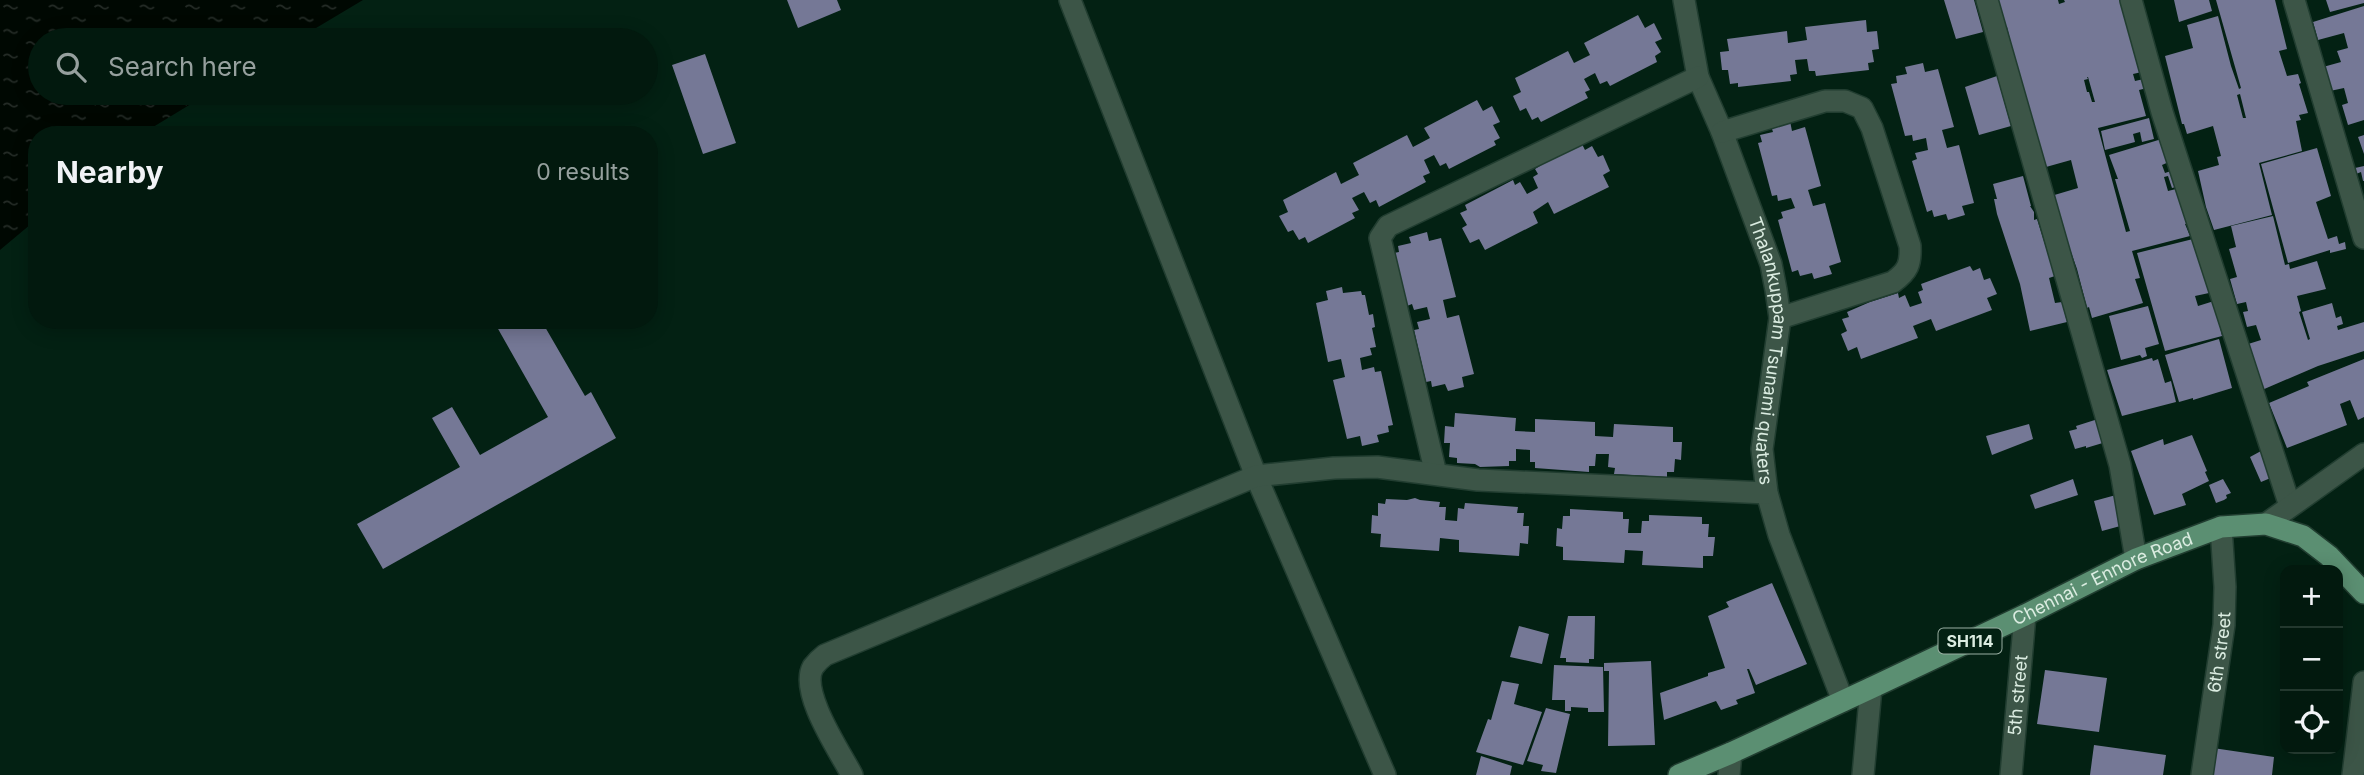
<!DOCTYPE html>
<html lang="en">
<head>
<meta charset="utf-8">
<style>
  body { margin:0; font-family:Inter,sans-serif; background:#0c2217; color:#f1f3f6 }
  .controls { position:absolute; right:21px; bottom:21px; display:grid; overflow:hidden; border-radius:14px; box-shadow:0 4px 18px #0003 }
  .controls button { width:63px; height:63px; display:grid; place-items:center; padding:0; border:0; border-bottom:2px solid #23382e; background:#02190e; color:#f1f3f6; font:35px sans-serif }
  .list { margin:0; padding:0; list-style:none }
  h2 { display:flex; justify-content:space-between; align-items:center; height:91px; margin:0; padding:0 28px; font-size:30px }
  h2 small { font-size:23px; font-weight:400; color:#96a09e }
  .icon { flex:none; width:38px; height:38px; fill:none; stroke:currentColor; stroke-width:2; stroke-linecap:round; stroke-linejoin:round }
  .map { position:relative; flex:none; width:2364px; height:775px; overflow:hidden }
  .search { position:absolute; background:#02190e; box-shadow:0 4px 18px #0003; left:28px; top:28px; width:630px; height:77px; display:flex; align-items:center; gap:18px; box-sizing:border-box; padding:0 24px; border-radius:38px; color:#96a09e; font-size:26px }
  .panel { position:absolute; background:#02190e; box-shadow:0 4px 18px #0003; left:28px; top:126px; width:630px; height:203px; border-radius:28px }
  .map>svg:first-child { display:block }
  .water { fill:url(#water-ripples) }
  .building { fill:#757896; fill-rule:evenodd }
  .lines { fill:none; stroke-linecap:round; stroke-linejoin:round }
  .minor-casing { stroke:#213d30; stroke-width:24 }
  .primary-casing { stroke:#213d30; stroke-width:24 }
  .minor { stroke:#3c5547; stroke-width:21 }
  .primary { stroke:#5b8f72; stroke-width:21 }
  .labels { text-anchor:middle; stroke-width:6; stroke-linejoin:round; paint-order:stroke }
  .shield { fill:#032113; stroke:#9aafa3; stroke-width:2 }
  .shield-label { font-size:16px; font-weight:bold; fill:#dbece1 }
  .street-label { font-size:18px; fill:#dbece1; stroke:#032113 }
</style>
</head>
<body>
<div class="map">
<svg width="2364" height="775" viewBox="0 0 2364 775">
  <defs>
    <pattern id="water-ripples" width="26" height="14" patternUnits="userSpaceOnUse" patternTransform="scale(1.75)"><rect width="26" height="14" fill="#000802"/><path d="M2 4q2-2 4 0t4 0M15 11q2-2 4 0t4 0" fill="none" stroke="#252c27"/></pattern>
  </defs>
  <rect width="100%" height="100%" fill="#032113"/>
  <path class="water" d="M0,0H363L296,40H40V93H209L140,135H37V219L0,250Z"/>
  <path class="building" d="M787,0H837L841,10L798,28Z
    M1944,0H1974L1983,32L1956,39Z
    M1998,0H2058L2059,4L2065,2L2064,0H2126L2146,71L2133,74L2135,81L2148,78L2151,87L2139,90L2146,116L2098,128L2126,232L2130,231L2115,179H2118L2109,155L2165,138L2171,161L2162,165L2165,173L2174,170L2179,186L2172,188L2168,176L2164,177L2168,191L2180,188L2191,223L2185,224L2190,236L2132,251L2140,278L2135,279L2143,303L2092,318L2089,307L2087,308L2077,269L2051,196L2078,188L2071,160L2046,167L2036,131H2032L2007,27L2004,28ZM2087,77H2088L2095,102H2092L2089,92H2087L2084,80L2088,79Z
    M2174,0H2209L2212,11L2179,22Z
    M2216,0H2275L2287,49L2279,51L2287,76L2298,74L2301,83L2299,84L2308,113L2299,115L2301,120L2296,121L2302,151L2259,163L2272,215L2214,230L2206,207L2198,171L2219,165L2217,157L2221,156L2213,126L2187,134L2184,124H2182L2165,56L2193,48L2187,25L2218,16L2231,66L2239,89L2241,88ZM2240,94L2246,118H2243L2237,95Z
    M2326,0H2364V3L2330,12Z
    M2364,6V120L2348,125L2342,105L2348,103L2344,88L2330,91L2323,67L2341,62L2337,51L2348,48L2344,33L2318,40L2313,22Z
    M1638,15L1645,28L1654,23L1662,39L1655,42L1661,52L1655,56L1657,62L1610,86L1607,81L1600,84L1595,73L1584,79L1590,90L1585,92L1588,98L1541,122L1538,117L1532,120L1526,108L1520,111L1513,96L1521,92L1515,78L1568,51L1574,63L1590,55L1584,43Z
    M1866,20L1867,32L1877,31L1879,49L1872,50L1874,62L1868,63L1869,70L1816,76L1815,71H1809L1807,59L1795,60L1797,74L1790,75L1791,81L1738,87V83L1730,84L1728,70H1722L1720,52L1729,51L1727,39L1787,31L1788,43L1807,40L1805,27Z
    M705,54L736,143L703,154L672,65Z
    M1923,63L1925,72L1938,69L1954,127L1942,130L1947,148L1959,145L1974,203L1962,206L1965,215L1948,220L1946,214L1934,217L1932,210L1927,212L1912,161L1917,159L1915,153L1928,150L1926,138L1913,141L1912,135L1905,136L1891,84L1897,83L1896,76L1907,74L1905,67Z
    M1997,76L2011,126L1979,135L1965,87Z
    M1477,100L1483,111L1492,106L1500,122L1493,125L1500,138L1494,141L1496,145L1449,169L1446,163L1440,166L1434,155L1424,160L1430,173L1423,176L1426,182L1379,207L1376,200L1370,203L1364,192L1352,198L1359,210L1352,213L1355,218L1308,243L1305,237L1299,240L1293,230L1288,232L1279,216L1288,212L1283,200L1336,172L1341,184L1359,175L1353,163L1407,135L1413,147L1430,138L1424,128Z
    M2149,118L2154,139L2142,142L2140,132L2133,134L2135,142L2105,150L2101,131Z
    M1790,121L1792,131L1805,127L1821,186L1808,190L1813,206L1825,203L1841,262L1829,266L1832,274L1814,279L1812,273L1800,276L1798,270L1792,272L1778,220L1783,218L1781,212L1795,208L1791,198L1778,201L1777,195L1772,196L1758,143L1762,142L1760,135L1773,132L1771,126Z
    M2364,135V154L2358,137Z
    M1582,144L1585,150L1592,146L1598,157L1603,155L1610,171L1603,175L1609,187L1554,214L1548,202L1533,212L1538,223L1485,250L1479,239L1470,243L1462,228L1467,225L1460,213L1467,210L1465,205L1513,180L1515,185L1520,182L1527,194L1538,188L1533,177L1538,174L1535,169L1559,154Z
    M2317,148L2331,196L2316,202L2328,239L2337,236L2339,244L2345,242L2346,249L2330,253V250L2288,263L2261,164Z
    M2364,166V181H2363L2361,172L2356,174L2355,168Z
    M2023,176L2031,206H2030L2034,212V220L2037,219L2055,276L2049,278L2055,303L2062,302L2067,322L2030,331L2020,284L1997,214L1994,199H1997L1993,184Z
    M2273,216L2285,265L2289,264L2290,269L2317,261L2326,289L2297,296L2301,311L2299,312L2308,340L2310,339L2302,312L2332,303L2336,318L2341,316L2343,324L2337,326L2338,330L2364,322V351L2318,366L2262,390L2245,345L2261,340L2256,325L2247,327L2243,312L2248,311L2246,302L2237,304L2230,279L2237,277L2229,249L2236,247L2231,226Z
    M1427,232L1429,241L1441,238L1456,297L1443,300L1447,318L1459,315L1474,374L1462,377L1464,387L1448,391L1445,384L1432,387L1431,381L1426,382L1414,330L1419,329L1417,322L1430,319L1427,307L1414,310L1412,304L1407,306L1394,253L1399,252L1398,246L1411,243L1409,237Z
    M2197,238L2202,270L2209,293L2195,296L2198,306L2214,301L2222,336L2165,351L2137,253Z
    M1970,266L1973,271L1980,268L1984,280L1990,278L1997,294L1987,298L1992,310L1936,331L1931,319L1913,326L1918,338L1861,359L1857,347L1848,351L1841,334L1847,331L1842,319L1849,317L1847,312L1870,302L1898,293L1899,298L1905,295L1910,307L1922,303L1918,292L1923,290L1921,284Z
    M1342,287L1343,293L1361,291L1362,295H1365L1369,315L1373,314L1375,327L1372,328L1376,347L1370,348L1372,355L1360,358L1362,370L1374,367L1375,372L1381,371L1393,425L1388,426L1389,432L1377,435L1379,442L1362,446L1360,436L1347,439L1333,380L1345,377L1341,359L1328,362L1316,303L1328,300L1326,291Z
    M2148,306L2159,344L2145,348L2147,356L2142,358L2140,355L2121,360L2109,316Z
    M493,320H541L585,396L591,392L616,438L383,569L357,524L460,467L432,418L452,407L480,455L548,417Z
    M2219,339L2232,388L2193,400V398L2179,402L2165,355Z
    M2152,358L2153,361L2158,359L2165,383L2171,381L2176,402L2122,416L2107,370Z
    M2364,359V417L2358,420L2350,400L2340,404L2347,425L2287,448L2269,403L2309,386L2307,382Z
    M1455,413L1516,418L1515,431L1535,432V419L1595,422V436L1613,437L1614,424L1673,427V442H1682L1681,460L1675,459L1674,472H1667V477L1614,474L1615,468L1608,467L1609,454H1596L1595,466H1589V472L1535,468V462H1530V450L1516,449V461H1509V466L1480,467L1475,464L1457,463V458L1449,457L1450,443H1444L1445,426L1454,427Z
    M2098,419L2106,442L2086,448V446L2075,449L2069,431L2077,429L2076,426Z
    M2029,424L2033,439L1992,455L1986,436Z
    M2192,435L2207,471L2205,472L2209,481L2182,494L2186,505L2154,515L2131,451L2163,439L2164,445Z
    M2261,451L2273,477L2261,482L2250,457Z
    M2073,479L2078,495L2035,509L2030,495Z
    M2223,479L2231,493L2226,495L2227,498L2224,500L2216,503L2209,485Z
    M2116,495L2124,525L2102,531L2094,501Z
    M1415,498L1420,500L1440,502L1439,507H1446L1445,520L1457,521L1458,508L1464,509L1465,503L1518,507L1517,513H1524L1523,526H1529L1528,544L1520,543L1519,556L1459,552V540L1440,538L1439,551L1380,547L1381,534L1371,533L1372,515L1378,516V503L1385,504L1386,499L1407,500Z
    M1570,509L1623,512V519H1629L1628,533H1641L1642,521H1649V515L1702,517V524H1709L1708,537H1715L1713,556H1703V568L1642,565L1643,551L1625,550L1624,563L1563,560V547L1556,546L1557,528L1562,529L1563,516H1570Z
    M1772,583L1807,664L1756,685L1749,669H1747L1755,693L1736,700L1738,704L1721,710L1716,701L1664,720L1660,693L1708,676V673L1725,668L1708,616L1729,607L1726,602Z
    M1568,616H1595L1594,659H1589V663L1566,662V658H1560Z
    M1519,626L1549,634L1542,664L1510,657Z
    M1651,661L1655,745L1608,746L1609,671H1604V663Z
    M1554,665L1603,667L1604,712H1588V708L1571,707V711H1565V700H1552Z
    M2045,670L2107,678L2099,732L2037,724Z
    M1502,681L1519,684L1514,704L1542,712L1523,765L1476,752L1488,719L1491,720Z
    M1546,708L1570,714L1556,773L1541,771L1543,765L1527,761Z
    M2094,745L2166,755L2163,775H2090Z
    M2213,748L2274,757L2272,775H2210Z
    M1481,756L1512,766L1510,775H1476Z"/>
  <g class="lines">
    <g class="minor-casing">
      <g id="minor">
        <path d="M1070,0L1256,476L1385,775"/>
        <path id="s1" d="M1684,0L1698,77L1722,132L1771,264L1776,290L1780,318L1762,449L1767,493L1779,535L1843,701"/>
        <path d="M1987,0L2120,465L2136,559"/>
        <path d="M2131,0L2162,112L2290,506"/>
        <path d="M2294,0L2364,238"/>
        <path d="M1722,132L1825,101H1845L1862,108L1872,128L1910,246C1911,264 1908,271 1893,282L1780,318"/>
        <path d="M1436,474L1380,238L1388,226L1698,77"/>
        <path d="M2266,524L2364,454"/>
        <path d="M852,775C840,752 799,692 813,667C816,663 821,658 825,655L1256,476L1334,468L1377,467L1478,480L1767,493"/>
        <path d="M1729,775L1731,753"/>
        <path d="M1863,775L1871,688"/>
        <path id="s2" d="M2011,775L2025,615"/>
        <path id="s3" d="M2202,775L2224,625L2225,587L2221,527"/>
        <path d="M2353,775L2364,682"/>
      </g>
    </g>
    <g class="primary-casing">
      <g id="primary">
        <path id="s4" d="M1679,775L1731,753L1871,688L2025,615L2136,559L2221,527L2266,524L2303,536L2329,556L2364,593"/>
      </g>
    </g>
    <use href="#minor" class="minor"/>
    <use href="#primary" class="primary"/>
  </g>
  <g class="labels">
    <rect class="shield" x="1938.5" y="628.5" width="63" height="25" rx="5"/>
    <g class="shield-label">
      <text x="1970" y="647">SH114</text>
    </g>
    <g class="street-label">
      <text dy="6" stroke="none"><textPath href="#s1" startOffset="366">Thalankuppam Tsunami quaters</textPath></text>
      <text dy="6" stroke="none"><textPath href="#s4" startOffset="467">Chennai - Ennore Road</textPath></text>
      <text dy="6" stroke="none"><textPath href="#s3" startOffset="124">6th street</textPath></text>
      <text dy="6" stroke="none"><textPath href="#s2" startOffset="80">5th street</textPath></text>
    </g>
  </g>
</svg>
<div class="controls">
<button>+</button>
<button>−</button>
<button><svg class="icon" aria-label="locate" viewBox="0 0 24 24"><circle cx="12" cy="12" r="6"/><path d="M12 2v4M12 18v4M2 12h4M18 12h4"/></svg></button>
</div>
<div class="search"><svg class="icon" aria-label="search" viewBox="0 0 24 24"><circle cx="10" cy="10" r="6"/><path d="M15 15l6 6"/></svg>Search here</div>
<section class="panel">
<h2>Nearby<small>0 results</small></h2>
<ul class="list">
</ul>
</section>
</div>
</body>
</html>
